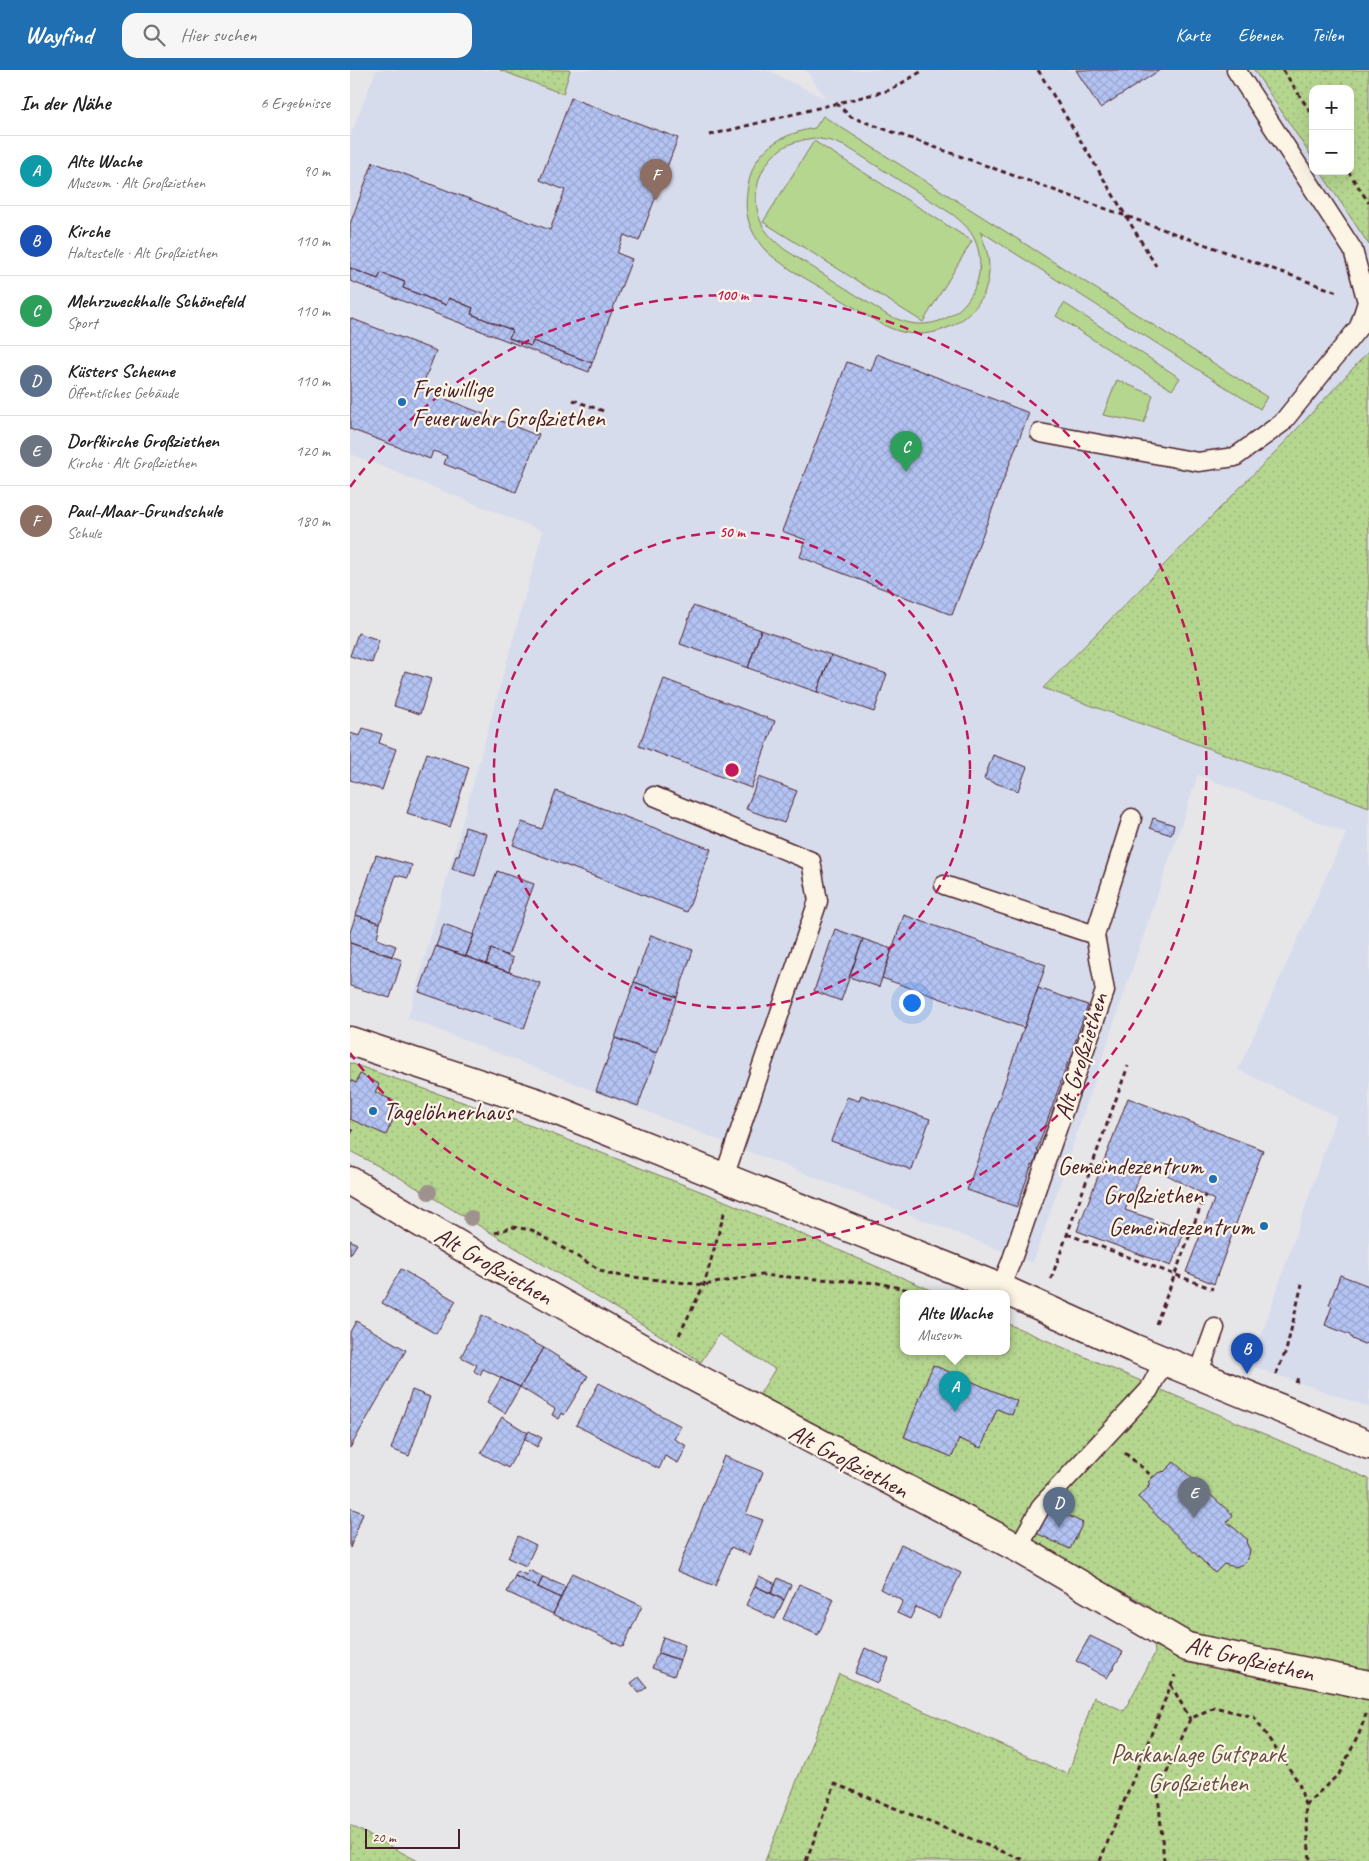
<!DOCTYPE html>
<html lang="de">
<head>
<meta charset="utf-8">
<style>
  body { margin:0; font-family:Caveat,sans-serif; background:#f6f6f6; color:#222 }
  .controls { position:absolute; right:15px; top:15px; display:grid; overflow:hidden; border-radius:10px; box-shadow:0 5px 20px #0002 }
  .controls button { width:45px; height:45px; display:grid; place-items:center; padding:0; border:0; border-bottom:1px solid #e0e0e0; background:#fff; color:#222; font:25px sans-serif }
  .scale { position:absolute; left:15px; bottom:12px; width:95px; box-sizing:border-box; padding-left:5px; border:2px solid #4a1f2b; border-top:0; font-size:14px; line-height:18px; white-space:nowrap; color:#4a1f2b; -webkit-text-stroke:4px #fcf5e5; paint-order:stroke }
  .you { position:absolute; left:561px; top:932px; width:18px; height:18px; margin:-12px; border:4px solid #fff; border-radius:50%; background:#1a73e8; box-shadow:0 0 0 8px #1a73e833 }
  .badge { display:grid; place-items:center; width:32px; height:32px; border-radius:50%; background:#1f6fb2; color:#fff; font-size:16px; font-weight:700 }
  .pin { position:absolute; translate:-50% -41px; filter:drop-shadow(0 1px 2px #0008) }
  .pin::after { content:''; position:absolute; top:26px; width:18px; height:15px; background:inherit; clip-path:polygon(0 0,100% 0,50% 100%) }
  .popup { position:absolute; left:550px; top:1220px; width:110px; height:65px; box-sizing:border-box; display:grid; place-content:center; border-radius:10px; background:#fff; filter:drop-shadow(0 1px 4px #0005); font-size:16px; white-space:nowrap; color:#767676 }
  .popup b { font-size:19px; color:#222 }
  .popup::after { content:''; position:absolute; left:50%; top:100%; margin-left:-10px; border:10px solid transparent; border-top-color:#fff }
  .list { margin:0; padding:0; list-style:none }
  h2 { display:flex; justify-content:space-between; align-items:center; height:65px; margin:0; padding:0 20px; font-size:21px }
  h2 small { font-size:16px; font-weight:400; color:#767676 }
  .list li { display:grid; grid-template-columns:32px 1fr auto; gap:15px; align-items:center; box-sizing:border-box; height:70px; padding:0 20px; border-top:1px solid #e0e0e0 }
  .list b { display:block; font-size:19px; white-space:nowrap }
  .list p { margin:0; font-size:16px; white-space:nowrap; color:#767676 }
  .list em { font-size:16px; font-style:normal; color:#767676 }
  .icon { flex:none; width:28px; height:28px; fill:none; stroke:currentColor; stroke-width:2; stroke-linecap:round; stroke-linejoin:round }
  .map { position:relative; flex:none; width:1019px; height:1791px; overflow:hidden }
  header { display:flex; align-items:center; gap:30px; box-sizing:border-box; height:70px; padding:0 25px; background:#1f6fb2; color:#fff }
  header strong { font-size:24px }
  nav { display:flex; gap:28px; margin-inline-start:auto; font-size:18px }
  .search { width:350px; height:45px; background:#f6f6f6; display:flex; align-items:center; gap:12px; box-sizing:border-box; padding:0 18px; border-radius:15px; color:#767676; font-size:19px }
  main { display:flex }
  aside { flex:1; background:#fff }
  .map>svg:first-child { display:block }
  .built { fill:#d7dcec }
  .grass { fill:url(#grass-dots); stroke:#807a5d }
  .pitch { fill:#b5d68f; stroke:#807a5d; fill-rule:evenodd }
  .building { fill:url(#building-cross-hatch); stroke:#4a1f2b }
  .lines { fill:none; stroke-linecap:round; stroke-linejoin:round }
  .service-casing { stroke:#4a1f2b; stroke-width:21 }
  .minor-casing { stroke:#4a1f2b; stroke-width:31 }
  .tertiary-casing { stroke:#4a1f2b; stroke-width:31 }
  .path { stroke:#4a1f2b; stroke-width:3; stroke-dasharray:5 4; stroke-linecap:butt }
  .service { stroke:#fcf5e5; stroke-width:18 }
  .minor { stroke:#fcf5e5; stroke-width:28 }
  .tertiary { stroke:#fcf5e5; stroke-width:28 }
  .tree { fill:#9f928e }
  .ring { fill:none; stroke:#c2185b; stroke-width:2.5; stroke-dasharray:9 6 }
  .poi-dot { fill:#1f6fb2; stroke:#fcf5e5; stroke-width:2 }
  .labels { text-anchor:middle; stroke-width:4.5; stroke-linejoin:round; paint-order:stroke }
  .poi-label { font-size:25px; fill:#4a1f2b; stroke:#fcf5e5; text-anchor:start }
  .street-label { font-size:25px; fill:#4a1f2b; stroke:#fcf5e5 }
  .park-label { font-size:25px; fill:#654d44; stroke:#fcf5e5 }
  .centre { fill:#c2185b; stroke:#fcf5e5; stroke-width:2.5 }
  .ring-label { font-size:15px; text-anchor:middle; font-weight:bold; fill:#c2185b; stroke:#fcf5e5; stroke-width:4.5; stroke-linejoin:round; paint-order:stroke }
</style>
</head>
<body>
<header>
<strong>Wayfind</strong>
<div class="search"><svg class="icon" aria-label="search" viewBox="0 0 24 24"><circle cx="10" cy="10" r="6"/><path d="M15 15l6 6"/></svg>Hier suchen</div>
<nav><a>Karte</a><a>Ebenen</a><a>Teilen</a></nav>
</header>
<main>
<aside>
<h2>In der Nähe<small>6 Ergebnisse</small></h2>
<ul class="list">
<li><span class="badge" style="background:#0f9aa8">A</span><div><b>Alte Wache</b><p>Museum · Alt Großziethen</p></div><em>90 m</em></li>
<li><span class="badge" style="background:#1a4fb4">B</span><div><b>Kirche</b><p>Haltestelle · Alt Großziethen</p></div><em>110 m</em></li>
<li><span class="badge" style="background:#2e9e5b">C</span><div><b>Mehrzweckhalle Schönefeld</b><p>Sport</p></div><em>110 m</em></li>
<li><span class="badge" style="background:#5c6f8a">D</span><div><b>Küsters Scheune</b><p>Öffentliches Gebäude</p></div><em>110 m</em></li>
<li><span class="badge" style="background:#6b7280">E</span><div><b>Dorfkirche Großziethen</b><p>Kirche · Alt Großziethen</p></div><em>120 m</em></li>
<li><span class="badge" style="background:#8d6e63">F</span><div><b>Paul-Maar-Grundschule</b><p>Schule</p></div><em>180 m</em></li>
</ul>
</aside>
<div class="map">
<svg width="1019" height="1791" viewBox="0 0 1019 1791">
  <defs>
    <pattern id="grass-dots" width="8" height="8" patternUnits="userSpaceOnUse" patternTransform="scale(1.25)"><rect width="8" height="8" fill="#b5d68f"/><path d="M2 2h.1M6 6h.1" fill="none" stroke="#9db77c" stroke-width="1.8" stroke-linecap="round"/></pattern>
    <pattern id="building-cross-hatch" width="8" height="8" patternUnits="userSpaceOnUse" patternTransform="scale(1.25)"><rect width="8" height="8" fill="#b3c3f3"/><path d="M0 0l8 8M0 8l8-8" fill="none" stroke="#9ba7d0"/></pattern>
  </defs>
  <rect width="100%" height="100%" fill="#e6e6e9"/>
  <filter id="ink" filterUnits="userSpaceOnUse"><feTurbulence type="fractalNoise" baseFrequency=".02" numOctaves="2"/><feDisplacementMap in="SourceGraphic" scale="10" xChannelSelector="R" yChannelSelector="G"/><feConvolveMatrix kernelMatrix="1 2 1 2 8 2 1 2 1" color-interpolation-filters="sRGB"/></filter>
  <g filter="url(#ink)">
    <path class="built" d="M26,0H417L476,29L456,0H904L963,89V101H970L1019,175V281L933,374L693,618L1019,737V1337L901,1296L986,1046L888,1000L996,763L848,705L683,1193L58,948L193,461L0,384V66Z"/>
    <path class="grass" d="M150,0H220L213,24Z
      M904,0H1019V175L970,101H1000V19H963V89Z
      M1019,281V737L693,618L933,374Z
      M0,993L187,1058L368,1128L588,1223H554V1281H656V1253L1019,1409V1791H415L489,1604L718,1704L744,1627L774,1641L805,1583L800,1536L408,1327L425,1299L369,1264L351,1292L313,1267L47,1106L0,1081Z
      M0,1755L68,1791H0Z"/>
    <path class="pitch" d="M473,46L917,327L910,339L630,161C635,176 639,182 639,201C638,243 592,272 552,262C531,257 511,241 492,230C467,214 438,201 416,181C411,176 406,168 403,162C394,145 395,126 400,107C408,76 436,63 465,58ZM464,68L481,71L497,77L602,144C611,151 620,159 625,170C641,208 615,252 573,254C561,255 550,250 539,246L434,179C425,171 416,164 411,152C400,126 408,96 431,79C441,72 453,70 464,68Z
      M464,71L622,171L573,252L413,152Z
      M714,233L830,308L822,320L706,246Z
      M767,310L803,325L794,353L753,345Z"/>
    <path class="building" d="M726,0H810L750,38Z
      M221,28L328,68L289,171L274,165L267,183L282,189L242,293L183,271L181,276L159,268L162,260L121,244L123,238L99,228L96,235L53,218L55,212L31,203L28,209L0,198V154L23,92L200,160L215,120L190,110Z
      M0,198L28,209L31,203L55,212L53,218L96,235L99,228L123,238L121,244L162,260L159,268L181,276L183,271L242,293L239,302L0,211Z
      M0,248L86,281L71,319L186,365L187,363L189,364L166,422L94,394L97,386L83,381L80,389L0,359Z
      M527,284L679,343L602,545L450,487L456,470L432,461L497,292L521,301Z
      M343,536L411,560L398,598L330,574Z
      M411,560L481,585L467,622L398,598Z
      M8,563L29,570L22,593L0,586Z
      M481,585L537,604L524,642L467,622Z
      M55,601L81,609L70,644L44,636Z
      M314,609L425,651L401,718L289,676Z
      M13,658L32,664L29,673L46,679L32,720L0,710V663L10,666Z
      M77,683L119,697L100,757L57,743Z
      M643,685L677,697L668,721L634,709Z
      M409,707L447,721L434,753L396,739Z
      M206,721L361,779L337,842L163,775L172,752L192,759Z
      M803,748L824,755L821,765L800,758Z
      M115,757L137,764L125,806L102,799L106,786H109Z
      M26,785L62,795L58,808L46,805L30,853L6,845Z
      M147,801L184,814L158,886L141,879L136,894L116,886Z
      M6,845L30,853L27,869L46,876L42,886L0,873V862Z
      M554,845L696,895L674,958L532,908Z
      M94,854L124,865L116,886L86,876Z
      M485,859L513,869L491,931L464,921Z
      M301,865L343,880L327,927L284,912Z
      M513,869L542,879L529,917L499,907Z
      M0,873L52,890L40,928L0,916Z
      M86,876L190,913L174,959L69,922Z
      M141,879L163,888L159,902L136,894Z
      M284,912L327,927L307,983L265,968Z
      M688,918L738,935L723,978H725L720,993L718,992L687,1080L689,1081L684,1095L682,1094L667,1137L617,1120Z
      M265,968L307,983L288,1036L246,1021Z
      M10,1004L29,1014L25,1022L50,1034L36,1065L0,1049V1010L6,1013Z
      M511,1025L580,1049L562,1100L481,1071L497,1027L509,1031Z
      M778,1028L913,1080L864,1214L836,1202L864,1130L795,1093L775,1140L835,1160L821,1196L727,1161Z
      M0,1170L7,1174L0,1185Z
      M51,1199L106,1231L86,1264L32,1233Z
      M990,1205L1019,1216V1272L1014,1274L1002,1269L1000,1265L975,1255L982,1236L979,1235Z
      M132,1245L194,1278L170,1317L133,1299L130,1305L124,1301L127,1295L111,1287Z
      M6,1251L56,1280L0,1378V1262Z
      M194,1278L238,1306L214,1345L212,1343L209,1349L202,1345L205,1339L170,1317Z
      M583,1295L667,1331L662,1345L647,1339L631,1378L609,1369L602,1387L554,1367Z
      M151,1308L170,1317L155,1343L137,1332Z
      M249,1313L331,1356L324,1369L337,1376L328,1393L315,1386L309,1399L226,1355Z
      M62,1320L80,1327L59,1386L41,1379Z
      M152,1347L178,1363L158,1398L131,1383Z
      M179,1361L192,1368L187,1377L174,1369Z
      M374,1386L413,1402L396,1444L413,1450L399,1485L381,1477L365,1516L327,1501Z
      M824,1392L883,1445L877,1452L898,1470L896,1472L900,1480L898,1489L893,1494L885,1497L874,1494L865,1503L788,1427L799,1417L797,1416L800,1414L798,1412L809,1402L810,1403L813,1401L814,1402Z
      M699,1436L733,1453L720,1479L686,1463Z
      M0,1438L13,1443L0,1478Z
      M168,1466L186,1475L176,1496L158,1488Z
      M551,1474L611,1503L589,1548L566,1537L560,1549L547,1543L553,1531L530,1519Z
      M179,1500L193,1507L188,1517L165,1506L167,1501L177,1505Z
      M222,1503L292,1536L273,1577L203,1544Z
      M165,1506L211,1528L203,1544L157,1522Z
      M409,1506L426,1514L421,1523L405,1516Z
      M193,1507L216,1517L211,1528L188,1517Z
      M428,1508L441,1515L434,1530L421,1523Z
      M449,1514L484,1529L468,1565L433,1549Z
      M405,1516L434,1530L425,1549L396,1535Z
      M740,1566L773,1582L757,1608L726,1591Z
      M313,1567L335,1575L330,1590L308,1583Z
      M515,1578L539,1589L528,1613L505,1603Z
      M308,1583L330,1590L324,1606L302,1598Z
      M289,1607L297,1617L289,1623L281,1613Z"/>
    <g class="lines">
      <g class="service-casing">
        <path id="service" d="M690,363L848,392L885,387L932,353L1009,257L1017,232L1003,180L886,0
          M304,726L461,791L468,831L374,1107
          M594,815L745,865
          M650,1218L661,1192L755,921L745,865L782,748
          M848,1305L865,1258
          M668,1478L692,1435L799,1320L814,1291"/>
      </g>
      <g class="minor-casing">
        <path id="minor" d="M0,1111L134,1190L316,1292L668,1478L837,1577L1019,1615"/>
      </g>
      <g class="tertiary-casing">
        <path id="tertiary" d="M0,971L188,1033L650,1218L783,1278L1019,1375"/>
      </g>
      <path class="path" d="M688,0L806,196
        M933,0L963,46
        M486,33L501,47L987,222
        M360,65L540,20L574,0
        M998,101L1019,133
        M223,330L256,342
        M0,1064L3,1057
        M145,1163L163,1157L182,1160L257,1204L354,1215L409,1205L528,1213L572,1223
        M717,1164L863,1219
        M701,1209L778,996
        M806,1254L855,1125
        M329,1265L354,1215L375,1140
        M926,1304L936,1281L952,1214
        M946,1313L949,1305
        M775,1383L803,1407
        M821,1615L840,1649
        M955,1735L989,1704L1009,1664L1016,1644
        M456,1791L485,1714L676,1791
        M750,1791L825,1605
        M814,1791L808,1723L840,1649L864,1637L904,1647L949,1713L955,1735L960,1791"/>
      <use href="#service" class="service"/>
      <use href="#minor" class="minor"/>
      <use href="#tertiary" class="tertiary"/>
    </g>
    <g class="tree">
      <circle cx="79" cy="1122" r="8"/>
      <circle cx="121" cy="1148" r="8"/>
    </g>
  </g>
  <g class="ring">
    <circle cx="382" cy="700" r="238"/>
    <path d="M0 417A475 475 0 1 1 0 983"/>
  </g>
  <g class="poi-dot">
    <circle cx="52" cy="332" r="5"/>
    <circle cx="23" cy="1041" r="5"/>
    <circle cx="863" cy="1109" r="5"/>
    <circle cx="914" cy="1156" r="5"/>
  </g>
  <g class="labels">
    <g class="poi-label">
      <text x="62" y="327">Freiwillige<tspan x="62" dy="29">Feuerwehr Großziethen</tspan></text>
      <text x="33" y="1050">Tagelöhnerhaus</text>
      <text x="853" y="1104" text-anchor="end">Gemeindezentrum<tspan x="853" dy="29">Großziethen</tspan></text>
      <text x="904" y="1165" text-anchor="end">Gemeindezentrum</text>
    </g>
    <g class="street-label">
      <text transform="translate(730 986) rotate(-73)" y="9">Alt Großziethen</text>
      <text transform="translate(144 1195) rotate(30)" y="9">Alt Großziethen</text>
      <text transform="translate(499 1390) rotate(28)" y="9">Alt Großziethen</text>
      <text transform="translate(900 1588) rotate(13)" y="9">Alt Großziethen</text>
    </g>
    <g class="park-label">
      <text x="848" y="1692">Parkanlage Gutspark<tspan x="848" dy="29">Großziethen</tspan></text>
    </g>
  </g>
  <circle cx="382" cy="700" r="8" class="centre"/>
  <g class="ring-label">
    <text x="382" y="230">100 m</text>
    <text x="382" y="467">50 m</text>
  </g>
</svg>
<div class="controls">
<button>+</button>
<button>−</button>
</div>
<div class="scale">20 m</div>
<div class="you"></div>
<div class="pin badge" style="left:605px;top:1342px;background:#0f9aa8">A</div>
<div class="popup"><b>Alte Wache</b>Museum</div>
<div class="pin badge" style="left:897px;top:1304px;background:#1a4fb4">B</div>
<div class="pin badge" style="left:556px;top:402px;background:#2e9e5b">C</div>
<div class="pin badge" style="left:709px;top:1458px;background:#5c6f8a">D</div>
<div class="pin badge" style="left:844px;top:1448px;background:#6b7280">E</div>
<div class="pin badge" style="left:306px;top:130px;background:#8d6e63">F</div>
</div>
</main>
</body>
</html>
